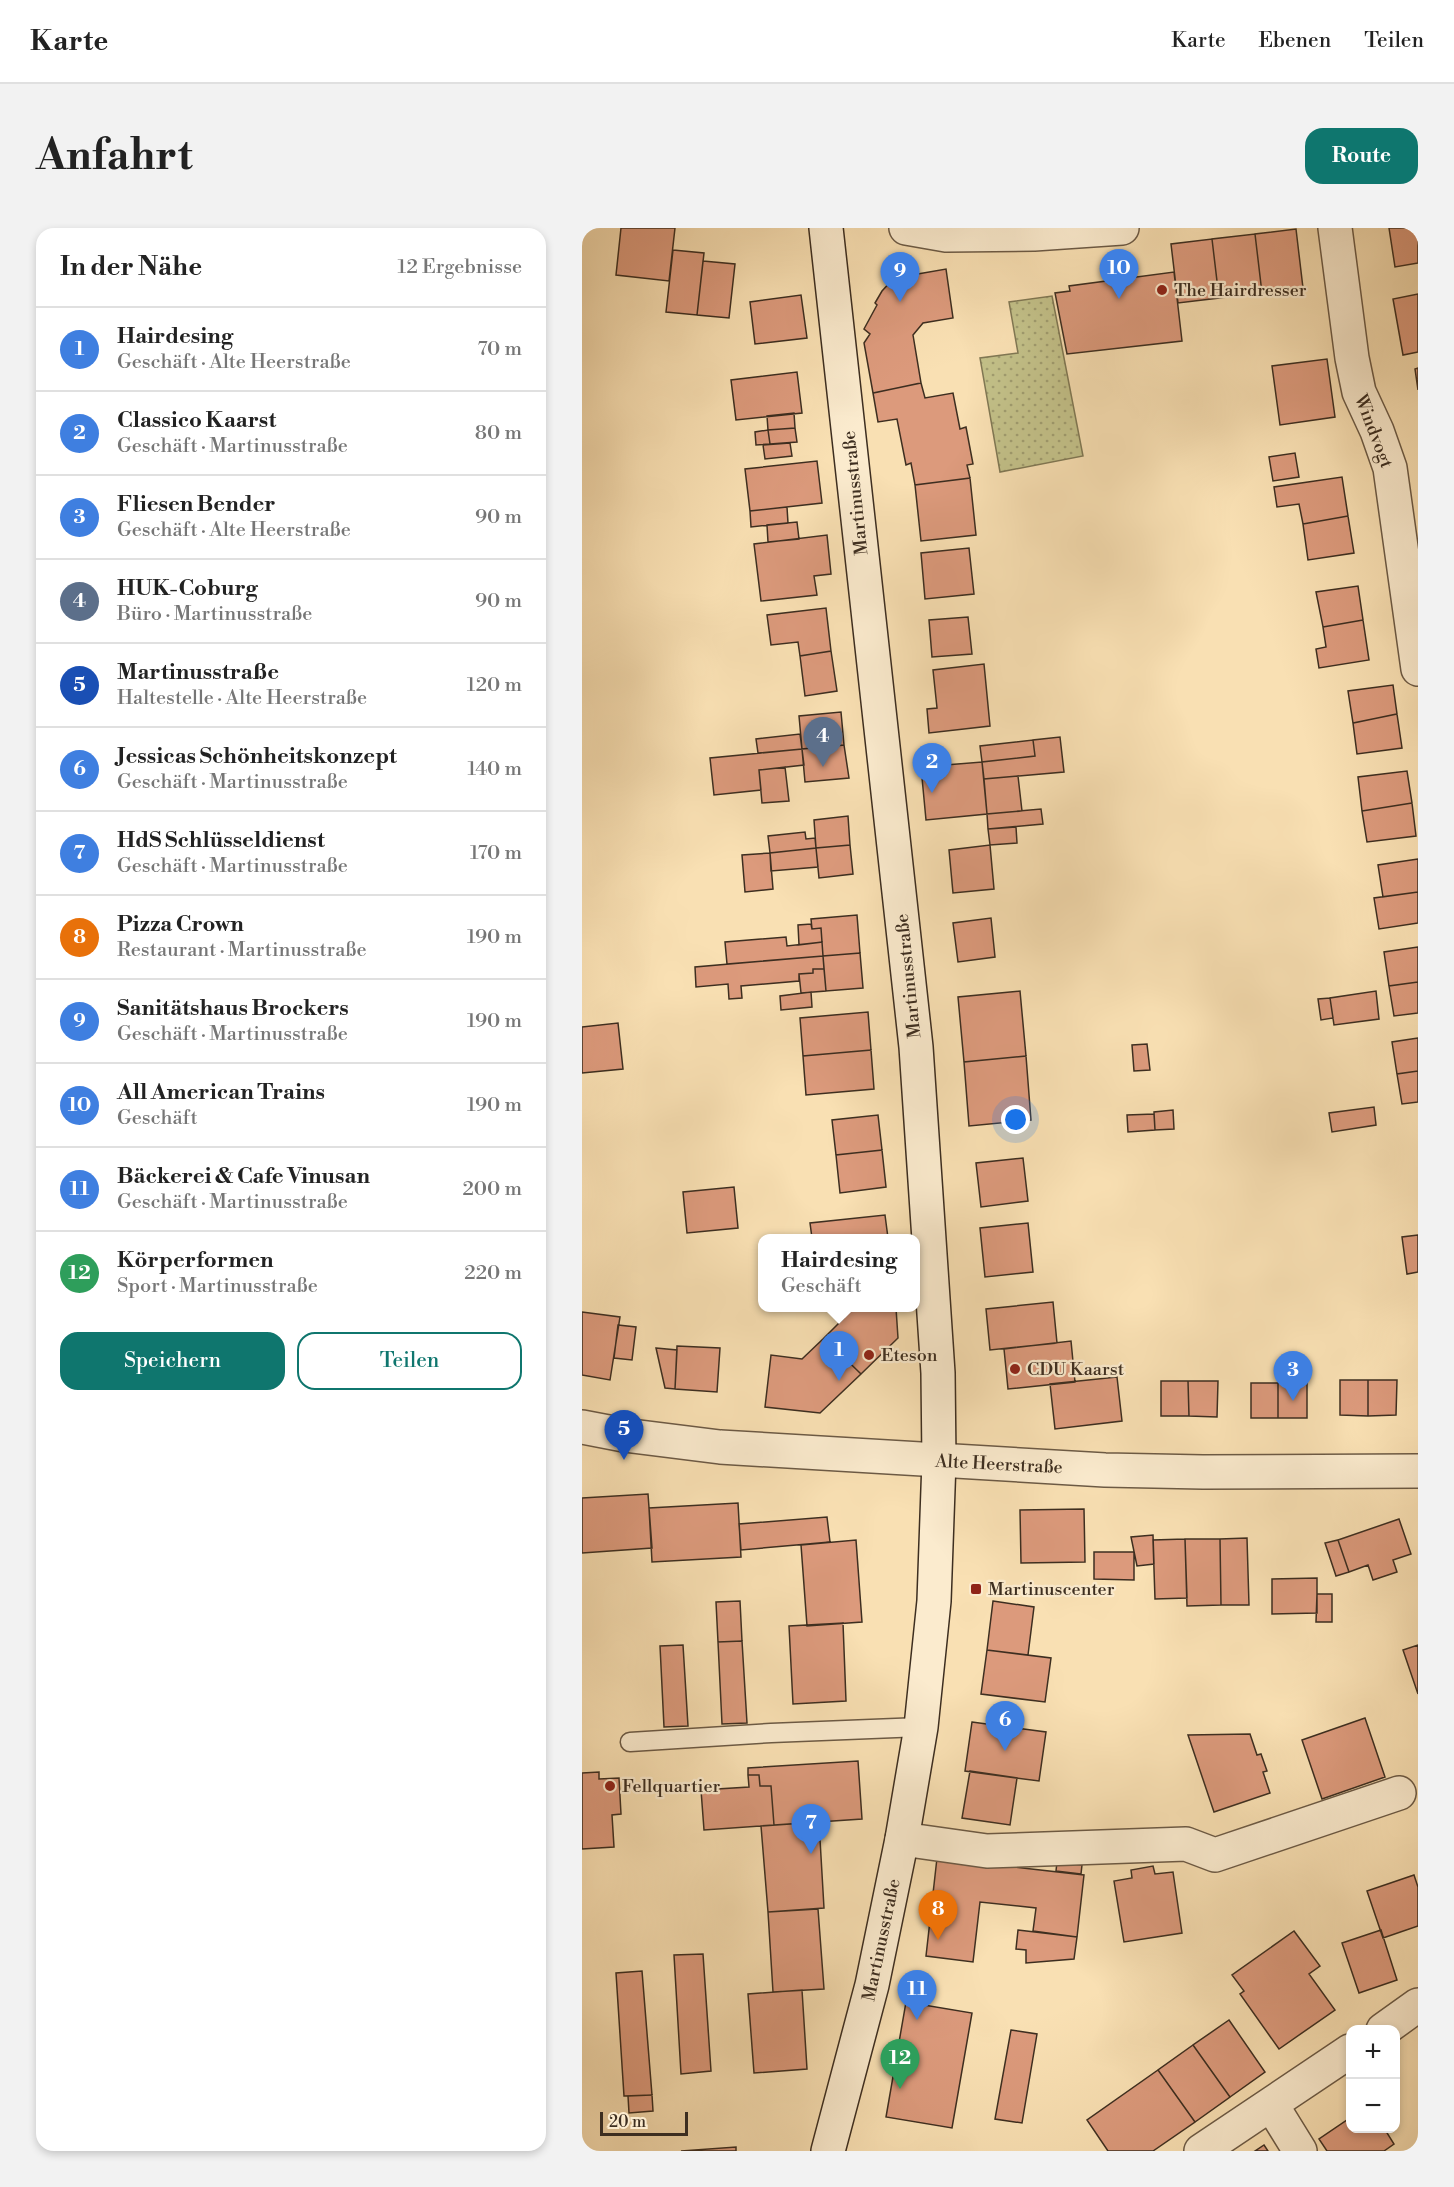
<!DOCTYPE html>
<html lang="de">
<head>
<meta charset="utf-8">
<style>
  body { margin:0; font-family:"Libre Bodoni",serif; background:#f2f2f2; color:#222 }
  .controls { position:absolute; right:18px; bottom:18px; display:grid; overflow:hidden; border-radius:12px; box-shadow:0 3px 9px #0003 }
  .controls button { width:54px; height:54px; display:grid; place-items:center; padding:0; border:0; border-bottom:2px solid #e0e0e0; background:#fff; color:#222; font:30px sans-serif }
  .scale { position:absolute; left:18px; bottom:15px; width:88px; box-sizing:border-box; padding-left:6px; border:3px solid #3d2e20; border-top:0; font-size:16px; line-height:21px; white-space:nowrap; color:#3d2e20; -webkit-text-stroke:4px #fbebce; paint-order:stroke }
  .you { position:absolute; left:434px; top:892px; width:21px; height:21px; margin:-15px; border:4px solid #fff; border-radius:50%; background:#1a73e8; box-shadow:0 0 0 9px #1a73e833 }
  .badge { display:grid; place-items:center; width:39px; height:39px; border-radius:50%; background:#0f766e; color:#fff; font-size:20px; font-weight:700 }
  .pin { position:absolute; translate:-50% -50px; filter:drop-shadow(0 2px 3px #0008) }
  .pin::after { content:''; position:absolute; top:32px; width:21px; height:18px; background:inherit; clip-path:polygon(0 0,100% 0,50% 100%) }
  .popup { position:absolute; left:176px; top:1006px; width:162px; height:78px; box-sizing:border-box; display:grid; place-content:center; border-radius:12px; background:#fff; filter:drop-shadow(0 2px 4px #0005); font-size:20px; white-space:nowrap; color:#767676 }
  .popup b { font-size:22px; color:#222 }
  .popup::after { content:''; position:absolute; left:50%; top:100%; margin-left:-12px; border:12px solid transparent; border-top-color:#fff }
  .list { margin:0; padding:0; list-style:none }
  h2 { display:flex; justify-content:space-between; align-items:center; height:78px; margin:0; padding:0 24px; font-size:26px }
  h2 small { font-size:20px; font-weight:400; color:#767676 }
  .list li { display:grid; grid-template-columns:39px 1fr auto; gap:18px; align-items:center; box-sizing:border-box; height:84px; padding:0 24px; border-top:2px solid #e0e0e0 }
  .list b { display:block; font-size:22px; white-space:nowrap }
  .list p { margin:0; font-size:20px; white-space:nowrap; color:#767676 }
  .list em { font-size:20px; font-style:normal; color:#767676 }
  .actions { display:flex; gap:12px; padding:18px 24px }
  .actions a { flex:1; padding:14px 0; border:2px solid #0f766e; border-radius:18px; text-align:center; font-size:21px; color:#0f766e }
  .actions .main { background:#0f766e; color:#fff }
  .map { position:relative; flex:none; width:836px; height:1923px; overflow:hidden; border-radius:18px }
  header { display:flex; align-items:center; gap:36px; box-sizing:border-box; height:84px; padding:0 30px; background:#fff; border-bottom:2px solid #e0e0e0 }
  header strong { font-size:28px }
  nav { display:flex; gap:33px; margin-inline-start:auto; font-size:21px }
  .intro { display:flex; align-items:center; justify-content:space-between; box-sizing:border-box; height:144px; padding:0 36px }
  h1 { margin:0; font-size:42px }
  .button { padding:15px 27px; border-radius:18px; background:#0f766e; color:#fff; font-size:21px; font-weight:700 }
  main { display:flex; gap:36px; padding:0 36px }
  aside { flex:1; background:#fff; border-radius:18px; box-shadow:0 3px 9px #0003 }
  .map>svg:first-child { display:block }
  .grass { fill:url(#grass-dots); stroke:#807854; stroke-width:1.5 }
  .building { fill:#dc9a7c; stroke:#3d2e20; stroke-width:1.5 }
  .lines { fill:none; stroke-linecap:round; stroke-linejoin:round }
  .lane-casing { stroke:#6c5a45; stroke-width:21 }
  .street-casing { stroke:#6c5a45; stroke-width:36 }
  .secondary-casing { stroke:#3d2e20; stroke-width:36 }
  .lane { stroke:#fbebce; stroke-width:18 }
  .street { stroke:#fbebce; stroke-width:33 }
  .secondary { stroke:#fbebce; stroke-width:33 }
  .poi-dot { fill:#8f2418; stroke:#fbebce; stroke-width:2 }
  .labels { text-anchor:middle; stroke-width:4.5; stroke-linejoin:round; paint-order:stroke }
  .poi-label { font-size:18px; fill:#3d2e20; stroke:#fbebce; text-anchor:start }
  .street-label { font-size:18px; fill:#3d2e20; stroke:#fbebce }
</style>
</head>
<body>
<header>
<strong>Karte</strong>
<nav><a>Karte</a><a>Ebenen</a><a>Teilen</a></nav>
</header>
<div class="intro"><h1>Anfahrt</h1><a class="button">Route</a></div>
<main>
<aside>
<h2>In der Nähe<small>12 Ergebnisse</small></h2>
<ul class="list">
<li><span class="badge" style="background:#3f7fe0">1</span><div><b>Hairdesing</b><p>Geschäft · Alte Heerstraße</p></div><em>70 m</em></li>
<li><span class="badge" style="background:#3f7fe0">2</span><div><b>Classico Kaarst</b><p>Geschäft · Martinusstraße</p></div><em>80 m</em></li>
<li><span class="badge" style="background:#3f7fe0">3</span><div><b>Fliesen Bender</b><p>Geschäft · Alte Heerstraße</p></div><em>90 m</em></li>
<li><span class="badge" style="background:#5c6f8a">4</span><div><b>HUK-Coburg</b><p>Büro · Martinusstraße</p></div><em>90 m</em></li>
<li><span class="badge" style="background:#1a4fb4">5</span><div><b>Martinusstraße</b><p>Haltestelle · Alte Heerstraße</p></div><em>120 m</em></li>
<li><span class="badge" style="background:#3f7fe0">6</span><div><b>Jessicas Schönheitskonzept</b><p>Geschäft · Martinusstraße</p></div><em>140 m</em></li>
<li><span class="badge" style="background:#3f7fe0">7</span><div><b>HdS Schlüsseldienst</b><p>Geschäft · Martinusstraße</p></div><em>170 m</em></li>
<li><span class="badge" style="background:#e8710a">8</span><div><b>Pizza Crown</b><p>Restaurant · Martinusstraße</p></div><em>190 m</em></li>
<li><span class="badge" style="background:#3f7fe0">9</span><div><b>Sanitätshaus Brockers</b><p>Geschäft · Martinusstraße</p></div><em>190 m</em></li>
<li><span class="badge" style="background:#3f7fe0">10</span><div><b>All American Trains</b><p>Geschäft</p></div><em>190 m</em></li>
<li><span class="badge" style="background:#3f7fe0">11</span><div><b>Bäckerei &amp; Cafe Vinusan</b><p>Geschäft · Martinusstraße</p></div><em>200 m</em></li>
<li><span class="badge" style="background:#2e9e5b">12</span><div><b>Körperformen</b><p>Sport · Martinusstraße</p></div><em>220 m</em></li>
</ul>
<div class="actions"><a class="main">Speichern</a><a>Teilen</a></div>
</aside>
<div class="map">
<svg width="836" height="1923" viewBox="0 0 836 1923">
  <defs>
    <pattern id="grass-dots" width="8" height="8" patternUnits="userSpaceOnUse" patternTransform="scale(1.5)"><rect width="8" height="8" fill="#c3c189"/><path d="M2 2h.1M6 6h.1" fill="none" stroke="#a09d70" stroke-width="1.8" stroke-linecap="round"/></pattern>
  </defs>
  <rect width="100%" height="100%" fill="#f9e0b3"/>
  <filter id="stains"><feTurbulence type="fractalNoise" baseFrequency=".00333" numOctaves="4"/><feColorMatrix values="0 0 0 0 .2 0 0 0 0 .09 0 0 0 0 .02 0 0 0 .5 -.17"/></filter>
  <radialGradient id="worn" r=".72"><stop offset=".6" stop-color="#630" stop-opacity="0"/><stop offset="1" stop-color="#630" stop-opacity=".3"/></radialGradient>
  <path class="grass" d="M470,68L501,228L418,244L398,130L436,125L427,74Z"/>
  <path class="building" d="M39,0H93L87,53L34,47Z
    M807,0H836V35L813,39Z
    M714,1L721,60L680,65L673,6Z
    M673,6L680,65L637,70L630,11Z
    M630,11L637,70L596,75L589,16Z
    M91,22L122,25L115,87L84,84Z
    M121,33L153,36L147,90L115,87Z
    M364,41L371,90L341,95L331,107L339,155L291,165L282,115L288,106L282,101L295,77L293,75L300,63L313,49L322,56L330,47Z
    M592,44L600,113L485,126L473,65L488,63L487,58Z
    M836,66V124L821,127L811,71Z
    M219,67L225,110L173,116L168,74Z
    M745,131L753,189L698,197L690,138Z
    M836,140V162L833,141Z
    M215,144L220,185L154,192L149,152Z
    M339,155L343,170L371,165L378,201L384,199L391,236L385,237L388,250L333,257L329,235L324,237L315,191L296,194L291,165Z
    M212,185L213,200L186,202L185,188Z
    M213,200L215,214L188,216L186,202Z
    M186,202L188,216L174,217L173,204Z
    M208,215L210,228L183,231L181,217Z
    M713,225L717,249L691,253L687,229Z
    M235,233L240,275L168,283L163,241Z
    M760,249L766,288L721,296L717,276L695,279L692,259Z
    M388,250L394,307L339,313L333,257Z
    M205,279L206,295L169,299L168,283Z
    M766,288L772,325L726,332L721,296Z
    M215,294L217,311L186,314L185,297Z
    M245,307L249,346L232,348L235,367L179,373L172,316Z
    M387,320L392,366L343,371L339,325Z
    M776,358L781,392L741,399L734,364Z
    M244,380L249,423L218,428L216,414L189,417L185,387Z
    M386,389L390,426L350,429L347,392Z
    M781,392L787,432L737,440L734,421L744,419L741,399Z
    M249,423L255,463L223,468L218,428Z
    M402,436L408,498L347,505L345,481L355,480L351,442Z
    M811,457L815,486L771,495L766,463Z
    M259,484L262,517L220,521L217,488Z
    M815,486L820,520L775,526L771,495Z
    M218,506L220,521L176,525L174,511Z
    M478,509L482,544L402,551L400,534L453,528L451,512Z
    M451,512L453,528L400,534L398,518Z
    M262,517L267,550L223,554L220,521Z
    M220,521L222,537L177,542L179,562L132,567L128,530Z
    M400,534L405,586L344,592L339,539Z
    M203,539L207,573L180,575L177,542Z
    M825,543L830,575L780,583L776,549Z
    M436,548L440,583L405,586L402,551Z
    M830,575L834,608L785,614L780,583Z
    M459,581L461,596L406,601L405,586Z
    M266,588L268,617L234,620L232,592Z
    M434,599L435,615L408,617L406,601Z
    M223,604L224,611L233,610L234,620L188,625L186,608Z
    M268,617L271,646L237,650L234,620Z
    M408,617L412,661L371,665L367,622Z
    M234,620L236,639L189,643L188,625Z
    M188,625L191,661L163,664L160,627Z
    M836,631V664L801,669L796,637Z
    M836,664V695L797,701L792,670Z
    M275,687L278,725L241,728L239,700L230,701L229,691Z
    M409,690L413,729L376,734L371,695Z
    M229,696L230,701L239,700L240,714L217,717L216,697Z
    M204,709L205,718L240,714L241,728L145,736L143,714Z
    M836,719V754L807,758L802,724Z
    M278,725L281,760L244,763L241,728Z
    M241,728L242,741H231V745L217,746V753L159,758L160,770L147,771L146,756L114,759L113,739Z
    M231,741H242L244,763L219,765L217,746L231,745Z
    M836,754V785L812,788L807,758Z
    M438,763L444,828L382,834L376,769Z
    M794,763L797,791L752,797L748,770Z
    M229,764L230,779L199,782L198,768Z
    M748,770L751,790L739,792L736,771Z
    M286,784L289,822L221,828L218,790Z
    M36,795L41,841L0,845V799Z
    M836,810V843L815,846L810,814Z
    M565,816L568,842L552,843L550,817Z
    M289,822L292,861L224,867L221,828Z
    M444,828L449,892L387,898L382,834Z
    M836,843V874L820,876L815,846Z
    M792,879L794,897L750,904L747,885Z
    M591,882L592,901L573,902L572,884Z
    M572,886L573,902L546,904L545,887Z
    M296,887L300,922L254,927L250,892Z
    M300,922L304,959L258,965L254,927Z
    M441,930L446,973L399,979L394,935Z
    M152,959L156,1000L105,1005L101,964Z
    M303,987L306,1010H230L228,995Z
    M446,995L451,1044L403,1049L398,1000Z
    M836,1007V1044L825,1046L820,1009Z
    M471,1074L475,1115L408,1122L404,1081Z
    M262,1080H314L316,1110L279,1146L242,1110L262,1090Z
    M0,1084L38,1089L28,1152L0,1147Z
    M36,1097L54,1099L50,1132L32,1130Z
    M242,1110L279,1146L238,1185L183,1179L189,1127L220,1131Z
    M489,1113L493,1154L426,1161L422,1121Z
    M95,1118L138,1120L135,1164L93,1161Z
    M74,1120L95,1122L93,1161L83,1160Z
    M535,1149L540,1193L473,1201L468,1156Z
    M758,1152H786V1188L758,1187Z
    M786,1152H815L814,1187L786,1188Z
    M579,1153H606L607,1188H579Z
    M606,1153H636L635,1189L607,1188Z
    M669,1155H696V1190H669Z
    M696,1155H725V1190H696Z
    M66,1266L70,1320L0,1325V1270Z
    M156,1275L159,1329L70,1334L67,1280Z
    M502,1281L503,1334L439,1335L438,1282Z
    M245,1289L248,1314L159,1322L157,1296Z
    M817,1291L829,1326L811,1332L815,1344L791,1352L786,1337L767,1344L756,1312Z
    M571,1307L572,1336L555,1338L549,1309Z
    M665,1310L667,1377H639L638,1311Z
    M603,1311H638L639,1377L605,1378Z
    M603,1311L605,1370L573,1371L571,1312Z
    M274,1312L280,1394L225,1398L219,1317Z
    M756,1312L767,1344L754,1348L743,1315Z
    M512,1324H552V1352L512,1351Z
    M735,1350V1385L690,1386V1351Z
    M735,1366H750V1394H734Z
    M158,1373L160,1413L136,1414L134,1374Z
    M411,1373L452,1379L446,1427L405,1422Z
    M261,1395L264,1473L211,1476L207,1398Z
    M160,1413L165,1495L140,1496L136,1414Z
    M101,1417L106,1498L82,1499L78,1418Z
    M836,1417V1466L821,1422Z
    M405,1422L469,1430L463,1474L399,1466Z
    M783,1490L803,1549L740,1571L720,1512Z
    M390,1494L464,1504L457,1553L383,1543Z
    M668,1506L675,1527L679,1526L685,1543L681,1544L688,1565L632,1584L606,1507Z
    M276,1533L280,1591L192,1597L189,1558H178L177,1547H166V1540Z
    M388,1543L435,1550L428,1597L380,1590Z
    M17,1544V1551L37,1550L39,1586L30,1587L32,1619L0,1621V1545Z
    M166,1547H177L178,1558H189L192,1597L122,1602L119,1562L167,1559Z
    M237,1594L242,1680L186,1684L179,1598Z
    M355,1630L502,1647L495,1709L451,1703L454,1680L398,1674L391,1734L344,1728Z
    M475,1634L500,1637L499,1646L474,1643Z
    M571,1638L573,1646L591,1644L600,1705L542,1714L532,1653L550,1650L549,1642Z
    M832,1647L836,1659V1698L801,1710L785,1663Z
    M236,1681L242,1761L191,1764L186,1684Z
    M436,1702L495,1709L492,1731L444,1735V1722L434,1721Z
    M799,1702L815,1752L777,1765L760,1715Z
    M712,1703L738,1738L727,1746L753,1782L697,1821L658,1766L662,1763L650,1747Z
    M121,1726L129,1843L99,1846L92,1727Z
    M60,1743L70,1867L42,1868L34,1745Z
    M220,1762L225,1841L172,1845L166,1766Z
    M324,1774L390,1785L370,1900L304,1889Z
    M647,1792L683,1844L648,1869L611,1817Z
    M429,1802L455,1806L440,1895L413,1891Z
    M611,1817L648,1869L613,1894L576,1842Z
    M576,1842L613,1894L571,1923H526L505,1892Z
    M70,1867L71,1883L47,1885L46,1868Z
    M768,1890V1900H802L812,1916L802,1923H745L737,1911Z
    M682,1917L686,1923H673Z
    M154,1919V1923H99Z"/>
  <g class="lines">
    <g class="lane-casing">
      <path id="lane" d="M48,1514L189,1505L339,1499"/>
    </g>
    <g class="street-casing">
      <path id="street" d="M324,0L364,7L452,6L540,0
        M753,0L770,130L777,164L795,203L808,240L836,441
        M0,1199L42,1207L138,1219L523,1242L621,1244L836,1243
        M320,1611L405,1623L604,1616L633,1627L817,1565
        M801,1802L836,1777
        M689,1876L718,1923
        M619,1923L768,1823"/>
    </g>
    <g class="secondary-casing">
      <path id="secondary" d="M244,0L334,819L356,1145L357,1233L352,1373L339,1499L320,1611L290,1757L246,1923"/>
    </g>
    <use href="#lane" class="lane"/>
    <use href="#street" class="street"/>
    <use href="#secondary" class="secondary"/>
  </g>
  <g class="poi-dot">
    <circle cx="580" cy="62" r="6"/>
    <circle cx="287" cy="1127" r="6"/>
    <circle cx="433" cy="1141" r="6"/>
    <rect x="388" y="1355" width="12" height="12" rx="3"/>
    <circle cx="28" cy="1558" r="6"/>
  </g>
  <g class="labels">
    <g class="poi-label">
      <text x="592" y="68">The Hairdresser</text>
      <text x="299" y="1133">Eteson</text>
      <text x="445" y="1147">CDU Kaarst</text>
      <text x="406" y="1367">Martinuscenter</text>
      <text x="40" y="1564">Fellquartier</text>
    </g>
    <g class="street-label">
      <text transform="translate(792 203) rotate(69)" y="6">Windvogt</text>
      <text transform="translate(273 265) rotate(-96)" y="6">Martinusstraße</text>
      <text transform="translate(326 748) rotate(-96)" y="6">Martinusstraße</text>
      <text transform="translate(417 1236) rotate(3)" y="6">Alte Heerstraße</text>
      <text transform="translate(299 1712) rotate(-78)" y="6">Martinusstraße</text>
    </g>
  </g>
  <rect width="100%" height="100%" filter="url(#stains)"/>
  <rect width="100%" height="100%" fill="url(#worn)"/>
</svg>
<div class="controls">
<button>+</button>
<button>−</button>
</div>
<div class="scale">20 m</div>
<div class="you"></div>
<div class="pin badge" style="left:257px;top:1153px;background:#3f7fe0">1</div>
<div class="popup"><b>Hairdesing</b>Geschäft</div>
<div class="pin badge" style="left:350px;top:565px;background:#3f7fe0">2</div>
<div class="pin badge" style="left:711px;top:1173px;background:#3f7fe0">3</div>
<div class="pin badge" style="left:241px;top:539px;background:#5c6f8a">4</div>
<div class="pin badge" style="left:42px;top:1232px;background:#1a4fb4">5</div>
<div class="pin badge" style="left:423px;top:1523px;background:#3f7fe0">6</div>
<div class="pin badge" style="left:229px;top:1626px;background:#3f7fe0">7</div>
<div class="pin badge" style="left:356px;top:1712px;background:#e8710a">8</div>
<div class="pin badge" style="left:318px;top:74px;background:#3f7fe0">9</div>
<div class="pin badge" style="left:537px;top:71px;background:#3f7fe0">10</div>
<div class="pin badge" style="left:335px;top:1792px;background:#3f7fe0">11</div>
<div class="pin badge" style="left:318px;top:1861px;background:#2e9e5b">12</div>
</div>
</main>
</body>
</html>
